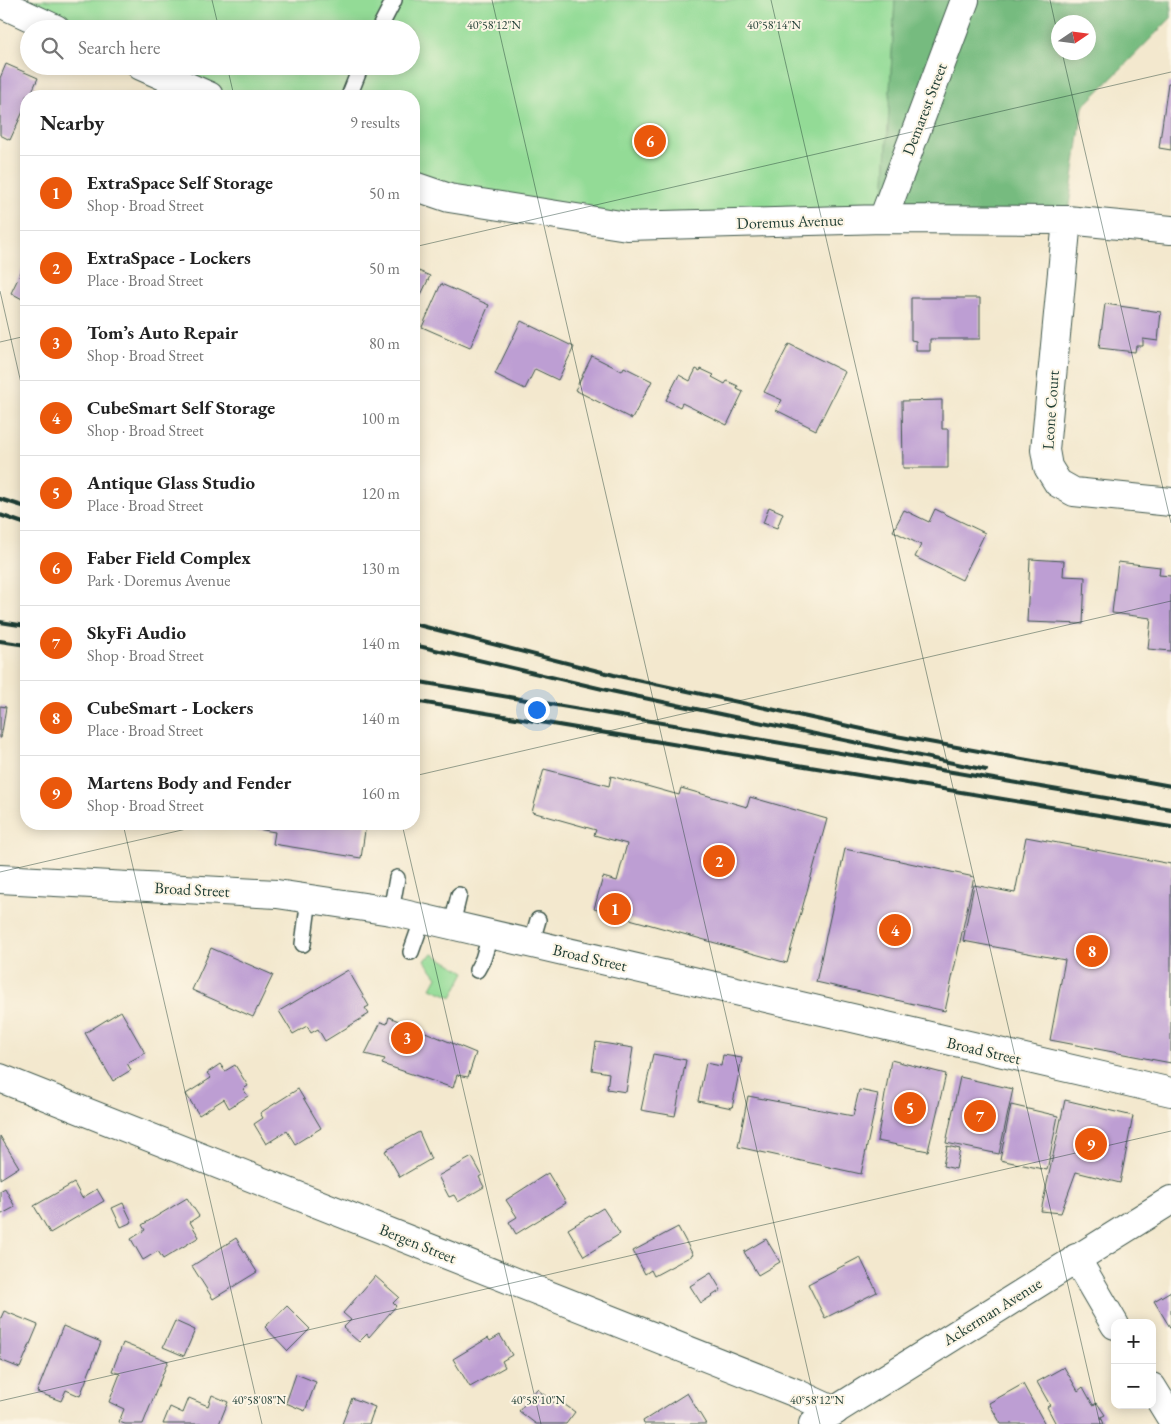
<!DOCTYPE html>
<html lang="en">
<head>
<meta charset="utf-8">
<style>
  body { margin:0; font-family:"EB Garamond",serif; background:#f6f6f6; color:#222 }
  .controls { position:absolute; right:15px; bottom:15px; display:grid; overflow:hidden; border-radius:10px; box-shadow:0 2px 12px #0003 }
  .controls button { width:45px; height:45px; display:grid; place-items:center; padding:0; border:0; border-bottom:1px solid #e0e0e0; background:#fff; color:#222; font:25px sans-serif }
  .compass { position:absolute; left:1051px; top:15px; width:45px; height:45px; border-radius:50%; background:#fff; box-shadow:0 2px 12px #0003; rotate:77deg }
  .you { position:absolute; left:536px; top:709px; width:18px; height:18px; margin:-12px; border:4px solid #fff; border-radius:50%; background:#1a73e8; box-shadow:0 0 0 8px #1a73e833 }
  .badge { display:grid; place-items:center; width:32px; height:32px; border-radius:50%; background:#ea580c; color:#fff; font-size:16px; font-weight:700 }
  .pin { position:absolute; translate:-50% -50%; border:2px solid #fff; box-shadow:0 1px 5px #0006 }
  .list { margin:0; padding:0; list-style:none }
  h2 { display:flex; justify-content:space-between; align-items:center; height:65px; margin:0; padding:0 20px; font-size:21px }
  h2 small { font-size:16px; font-weight:400; color:#767676 }
  .list li { display:grid; grid-template-columns:32px 1fr auto; gap:15px; align-items:center; box-sizing:border-box; height:75px; padding:0 20px; border-top:1px solid #e0e0e0 }
  .list b { display:block; font-size:19px; white-space:nowrap }
  .list p { margin:0; font-size:16px; white-space:nowrap; color:#767676 }
  .list em { font-size:16px; font-style:normal; color:#767676 }
  .icon { flex:none; width:28px; height:28px; fill:none; stroke:currentColor; stroke-width:2; stroke-linecap:round; stroke-linejoin:round }
  .map { position:relative; flex:none; width:1171px; height:1424px; overflow:hidden }
  .search { position:absolute; background:#fff; box-shadow:0 2px 12px #0003; left:20px; top:20px; width:400px; height:55px; display:flex; align-items:center; gap:12px; box-sizing:border-box; padding:0 18px; border-radius:28px; color:#767676; font-size:19px }
  .panel { position:absolute; background:#fff; box-shadow:0 2px 12px #0003; left:20px; top:90px; width:400px; height:740px; border-radius:20px }
  .map>svg:first-child { display:block }
  .green { fill:#93db96; stroke:#598c65 }
  .forest { fill:#76bb7f; stroke:#4a7c5a; fill-rule:evenodd }
  .building { fill:#bd9ed3 }
  .lines { fill:none; stroke-linecap:round; stroke-linejoin:round }
  .service-casing { stroke:#3f574b; stroke-width:18 }
  .minor-casing { stroke:#3f574b; stroke-width:30 }
  .tertiary-casing { stroke:#3f574b; stroke-width:30 }
  .service { stroke:#fff; stroke-width:15 }
  .minor { stroke:#fff; stroke-width:28 }
  .tertiary { stroke:#fff; stroke-width:28 }
  .rail { stroke:#1f3d34; stroke-width:4 }
  .ticks { fill:none; stroke:#1f3d34; stroke-width:1; stroke-opacity:0.45 }
  .labels { text-anchor:middle; stroke-width:4; stroke-linejoin:round; paint-order:stroke }
  .street-label { font-size:16px; fill:#1f3d34; stroke:#fcf5e5 }
  .ticks-label { font-size:12px; text-anchor:middle; fill:#1f3d34; stroke:#fcf5e5; stroke-width:4; stroke-linejoin:round; paint-order:stroke }
</style>
</head>
<body>
<div class="map">
<svg width="1171" height="1424" viewBox="0 0 1171 1424">
  <rect width="100%" height="100%" fill="#fcf5e5"/>
  <filter id="ink" filterUnits="userSpaceOnUse"><feTurbulence type="fractalNoise" baseFrequency=".02" numOctaves="2"/><feDisplacementMap in="SourceGraphic" scale="10" xChannelSelector="R" yChannelSelector="G"/><feConvolveMatrix kernelMatrix="1 2 1 2 8 2 1 2 1" color-interpolation-filters="sRGB"/></filter>
  <filter id="wash" filterUnits="userSpaceOnUse"><feTurbulence type="fractalNoise" baseFrequency=".0096" numOctaves="4" result="noise"/><feDisplacementMap in="SourceGraphic" scale="20" xChannelSelector="R" yChannelSelector="G"/><feGaussianBlur stdDeviation="1.12" result="paint"/><feColorMatrix in="noise" values="0 0 0 0 0 0 0 0 0 0 0 0 0 0 0 0 0 1.4 0 .05"/><feComposite in="paint" operator="in"/></filter>
  <g filter="url(#wash)">
    <rect width="100%" height="100%" fill="#f3e8ce"/>
    <path class="green" d="M3,0H895L883,219L627,226L414,186V96H214L148,66H411V29H66Z
      M433,954L465,972L452,997L431,988L437,977L424,960Z"/>
    <path class="forest" d="M895,0H1171V18L1083,107L1067,220L883,219ZM1058,22H1088V52H1058Z"/>
    <g id="blocks">
      <path class="building" d="M6,64L38,78L30,96H26V105L10,140L0,135V78Z
        M1168,83H1171V150L1159,148Z
        M26,262V301L11,293Z
        M414,269L430,276L416,305L414,304Z
        M441,284L489,305L470,348L422,327Z
        M911,298H980V339H930V351H916V341L911,340Z
        M1105,304L1161,312L1158,341L1143,339V346H1136L1135,352L1099,348Z
        M521,321L574,347L558,380L535,369L525,389L495,374Z
        M789,344L845,372L816,430L776,410L782,400L764,392Z
        M592,356L622,371L624,367L652,381L632,419L575,390Z
        M696,369L700,371L701,369L714,375L712,377L725,384L727,381L738,386L737,389L743,392L727,425L682,403L680,407L666,400L679,375L690,381Z
        M942,400V429H948V468H903L902,401Z
        M769,507L783,513L777,528L763,523Z
        M935,509L985,533L962,580L915,557L921,545L893,531L904,510L929,522Z
        M1030,559L1064,561L1063,576L1085,577L1083,624L1027,622Z
        M1118,562L1160,567L1159,575L1171,576V651L1148,649L1151,618L1112,613Z
        M0,706L6,707L1,738H0Z
        M544,769L609,786L611,776L679,795L681,788L747,807L750,797L827,819L787,963L594,909L603,877L617,881L627,844L594,835L596,830L532,812Z
        M227,824H366L361,858L273,844L275,832Z
        M1026,837L1171,864V1063L1050,1040L1065,960L963,941L974,885L1015,893Z
        M845,849L974,877L945,1011L816,982Z
        M211,948L273,975L253,1017L192,990Z
        M348,970L369,1006L365,1008L369,1014L325,1041L318,1029L311,1033L307,1026L293,1034L279,1011Z
        M121,1011L145,1053L127,1063L131,1070L113,1081L85,1033Z
        M389,1017L476,1053L468,1077L457,1075L453,1088L382,1064L385,1059L365,1054L381,1022L387,1024Z
        M596,1042L633,1048L626,1092L607,1089L609,1073L592,1070Z
        M653,1054L686,1060L675,1116L641,1110Z
        M723,1055L742,1058L732,1108L698,1101L706,1063L721,1066Z
        M891,1060L946,1074L928,1151L877,1141Z
        M220,1064L225,1071L235,1065L248,1086L243,1089L248,1096L229,1108L224,1099L199,1115L186,1094L211,1078L207,1073Z
        M960,1077L1013,1089L999,1154L946,1143Z
        M298,1089L321,1128L295,1144L287,1131L266,1144L254,1124L263,1118L260,1113Z
        M859,1090L878,1094L861,1174L738,1147L748,1096L853,1116Z
        M1065,1100L1133,1116L1120,1183L1076,1172L1061,1213L1041,1211Z
        M1011,1105L1058,1116L1047,1170L1000,1160Z
        M419,1132L431,1159L400,1177L385,1151Z
        M0,1136L19,1167L0,1179Z
        M947,1146L960,1149L956,1169L943,1166Z
        M472,1157L482,1175L479,1177L484,1187L458,1202L454,1195L449,1197L438,1176Z
        M548,1173L566,1203L516,1234L509,1222L517,1217L506,1200Z
        M74,1183L82,1198L97,1189L104,1201L50,1233L34,1206Z
        M5,1188L15,1207L0,1215V1191Z
        M187,1198L199,1216L190,1222L199,1237L163,1259L158,1251L143,1260L131,1239L145,1230L142,1225Z
        M123,1203L132,1222L121,1227L112,1208Z
        M603,1208L620,1234L584,1256L568,1229Z
        M678,1227L693,1255L654,1276L651,1270L645,1274L633,1251Z
        M236,1238L257,1272L213,1299L192,1266Z
        M766,1239L780,1262L758,1275L744,1252Z
        M860,1257L877,1292L825,1318L808,1284Z
        M711,1273L721,1290L701,1303L690,1286Z
        M375,1276L399,1297L393,1303L396,1306L369,1337L367,1334L359,1342L343,1328L351,1320L343,1313Z
        M1171,1291V1329L1154,1301Z
        M287,1306L310,1329L288,1351L265,1327Z
        M4,1311L38,1325L20,1368L0,1360V1320Z
        M175,1321L195,1330L184,1356L163,1347Z
        M63,1326L101,1342L80,1396L66,1390L61,1401L37,1392Z
        M500,1335L512,1355L502,1361L505,1367L470,1387L453,1359L488,1338L490,1341Z
        M123,1343L168,1361L143,1424H125L119,1422L124,1409L109,1402L120,1374L112,1371Z
        M1064,1367L1078,1391L1083,1387L1093,1405L1097,1403L1105,1415L1101,1417L1104,1424H1056L1047,1407L1050,1405L1037,1382Z
        M296,1374L316,1382L305,1411L286,1403Z
        M1023,1384L1045,1424H1001L989,1403Z
        M537,1389L558,1406L561,1402L575,1412L566,1424H536L519,1411Z
        M687,1393L706,1424H644L643,1421Z
        M212,1395L228,1402L219,1424H163L170,1407L183,1413L189,1398L208,1406Z
        M352,1398L375,1407L369,1424H342Z"/>
    </g>
  </g>
  <g filter="url(#ink)">
    <use href="#blocks" fill-opacity="0" stroke="#3f574b" stroke-width="1"/>
    <g class="lines">
      <g class="service-casing">
        <path id="service" d="M379,29L394,0
          M349,96L361,66
          M391,911L397,878
          M452,924L459,895
          M303,944L309,899
          M531,944L538,920
          M411,952L423,918
          M477,970L483,959L491,933"/>
      </g>
      <g class="minor-casing">
        <path id="minor" d="M0,3L56,29
          M141,66L209,96
          M414,186L449,198L627,226L883,219L1067,220L1171,230
          M883,219L965,0
          M1067,220L1045,450L1048,467L1058,483L1074,492L1171,502
          M0,879L277,894L391,911L1171,1092
          M0,1078L796,1393L835,1411
          M1076,1258L1115,1325
          M1152,1387L1171,1418"/>
      </g>
      <g class="tertiary-casing">
        <path id="tertiary" d="M813,1424L1171,1200"/>
      </g>
      <use href="#service" class="service"/>
      <use href="#minor" class="minor"/>
      <use href="#tertiary" class="tertiary"/>
      <path class="rail" d="M0,499L26,507
        M0,515L26,524
        M0,622L26,626
        M414,624L614,675L885,734L1171,786
        M0,641L26,645
        M414,645L611,691L986,770
        M414,681L1171,809
        M414,701L1171,827"/>
    </g>
  </g>
  <path class="ticks" d="M212,0L219,29M492,0L820,1424M771,0L1100,1424M1050,0L1058,36M1062,52L1171,523M227,66L234,96M414,247L1171,72M0,291L26,405M0,342L26,336M414,776L1171,601M123,824L262,1424M402,824L541,1424M0,872L208,824M0,1401L1171,1131"/>
  <g class="labels">
    <g class="street-label">
      <text transform="translate(924 109) rotate(-69)" y="6">Demarest Street</text>
      <text transform="translate(790 221) rotate(-2)" y="6">Doremus Avenue</text>
      <text transform="translate(1050 410) rotate(-86)" y="6">Leone Court</text>
      <text transform="translate(192 889) rotate(3)" y="6">Broad Street</text>
      <text transform="translate(590 957) rotate(13)" y="6">Broad Street</text>
      <text transform="translate(984 1050) rotate(13)" y="6">Broad Street</text>
      <text transform="translate(418 1243) rotate(22)" y="6">Bergen Street</text>
      <text transform="translate(992 1311) rotate(-32)" y="6">Ackerman Avenue</text>
    </g>
  </g>
  <g class="ticks-label">
    <text x="494" y="29">40°58'12"N</text>
    <text x="774" y="29">40°58'14"N</text>
    <text x="259" y="1404">40°58'08"N</text>
    <text x="538" y="1404">40°58'10"N</text>
    <text x="817" y="1404">40°58'12"N</text>
  </g>
</svg>
<div class="controls">
<button>+</button>
<button>−</button>
</div>
<svg class="compass" viewBox="-18 -18 36 36"><path d="M0-13l5 13h-10z" fill="#e53935"/><path d="M0 13l5-13h-10z" fill="#767676"/></svg>
<div class="you"></div>
<div class="pin badge" style="left:615px;top:909px">1</div>
<div class="pin badge" style="left:719px;top:861px">2</div>
<div class="pin badge" style="left:407px;top:1038px">3</div>
<div class="pin badge" style="left:895px;top:930px">4</div>
<div class="pin badge" style="left:910px;top:1108px">5</div>
<div class="pin badge" style="left:650px;top:141px">6</div>
<div class="pin badge" style="left:980px;top:1116px">7</div>
<div class="pin badge" style="left:1092px;top:951px">8</div>
<div class="pin badge" style="left:1091px;top:1144px">9</div>
<div class="search"><svg class="icon" aria-label="search" viewBox="0 0 24 24"><circle cx="10" cy="10" r="6"/><path d="M15 15l6 6"/></svg>Search here</div>
<section class="panel">
<h2>Nearby<small>9 results</small></h2>
<ul class="list">
<li><span class="badge">1</span><div><b>ExtraSpace Self Storage</b><p>Shop · Broad Street</p></div><em>50 m</em></li>
<li><span class="badge">2</span><div><b>ExtraSpace - Lockers</b><p>Place · Broad Street</p></div><em>50 m</em></li>
<li><span class="badge">3</span><div><b>Tom’s Auto Repair</b><p>Shop · Broad Street</p></div><em>80 m</em></li>
<li><span class="badge">4</span><div><b>CubeSmart Self Storage</b><p>Shop · Broad Street</p></div><em>100 m</em></li>
<li><span class="badge">5</span><div><b>Antique Glass Studio</b><p>Place · Broad Street</p></div><em>120 m</em></li>
<li><span class="badge">6</span><div><b>Faber Field Complex</b><p>Park · Doremus Avenue</p></div><em>130 m</em></li>
<li><span class="badge">7</span><div><b>SkyFi Audio</b><p>Shop · Broad Street</p></div><em>140 m</em></li>
<li><span class="badge">8</span><div><b>CubeSmart - Lockers</b><p>Place · Broad Street</p></div><em>140 m</em></li>
<li><span class="badge">9</span><div><b>Martens Body and Fender</b><p>Shop · Broad Street</p></div><em>160 m</em></li>
</ul>
</section>
</div>
</body>
</html>
